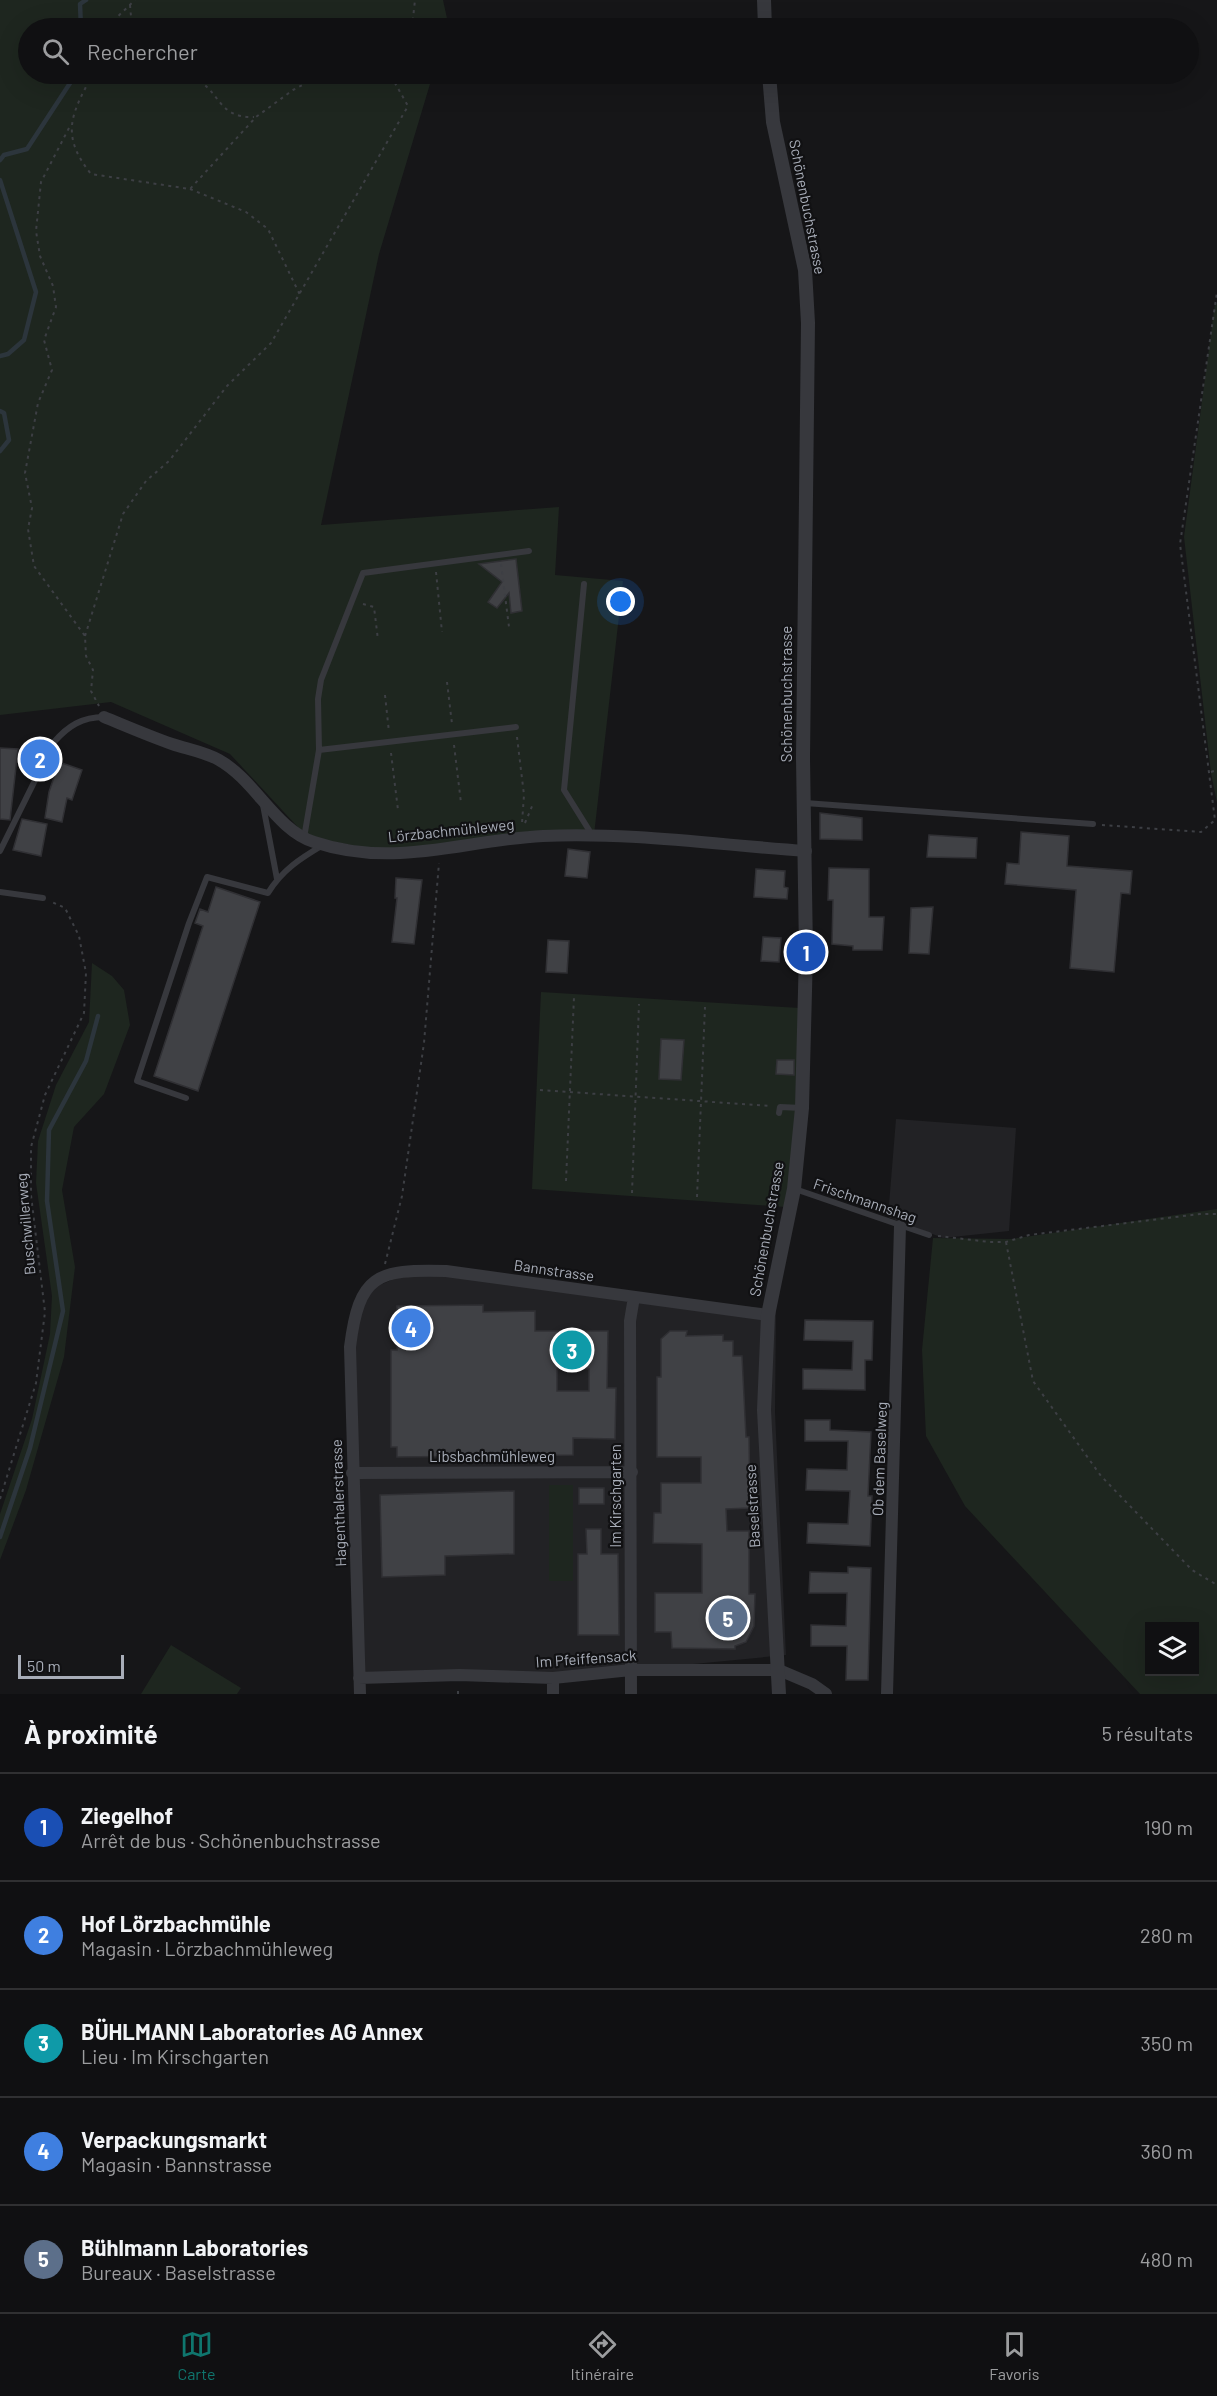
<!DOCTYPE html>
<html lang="fr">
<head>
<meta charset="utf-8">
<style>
  body { margin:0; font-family:Barlow,sans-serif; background:#19191b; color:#f1f3f6 }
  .controls { position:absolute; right:18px; bottom:18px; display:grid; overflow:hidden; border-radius:0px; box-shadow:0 6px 24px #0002 }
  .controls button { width:54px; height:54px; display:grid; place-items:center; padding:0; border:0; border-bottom:2px solid #303032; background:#101012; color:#f1f3f6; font:30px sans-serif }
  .scale { position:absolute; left:18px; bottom:15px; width:106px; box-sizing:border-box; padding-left:6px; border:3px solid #a8adb8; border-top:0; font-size:16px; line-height:21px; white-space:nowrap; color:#a8adb8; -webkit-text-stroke:4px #111113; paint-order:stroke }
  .you { position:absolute; left:621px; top:602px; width:21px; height:21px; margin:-15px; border:4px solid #fff; border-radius:50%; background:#1a73e8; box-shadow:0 0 0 9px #1a73e833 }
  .badge { display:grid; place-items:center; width:39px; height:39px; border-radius:50%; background:#0f766e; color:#fff; font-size:20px; font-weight:700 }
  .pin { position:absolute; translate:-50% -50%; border:3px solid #fff; box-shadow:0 2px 6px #0006 }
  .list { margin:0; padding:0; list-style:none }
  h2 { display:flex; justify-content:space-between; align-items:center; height:78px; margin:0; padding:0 24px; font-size:26px }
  h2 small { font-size:20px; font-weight:400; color:#9c9d9f }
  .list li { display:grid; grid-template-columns:39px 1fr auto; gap:18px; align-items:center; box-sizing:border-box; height:108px; padding:0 24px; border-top:2px solid #303032 }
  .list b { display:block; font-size:22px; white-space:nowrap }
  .list p { margin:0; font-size:20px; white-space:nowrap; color:#9c9d9f }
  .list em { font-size:20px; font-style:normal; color:#9c9d9f }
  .icon { flex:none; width:33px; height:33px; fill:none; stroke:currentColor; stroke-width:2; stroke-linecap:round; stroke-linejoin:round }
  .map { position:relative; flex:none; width:1217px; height:1694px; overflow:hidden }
  .search { position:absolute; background:#101012; box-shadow:0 6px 24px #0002; left:18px; right:18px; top:18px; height:66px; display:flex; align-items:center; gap:15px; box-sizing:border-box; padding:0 21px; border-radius:33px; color:#9c9d9f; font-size:22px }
  .sheet { height:618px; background:#101012 }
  nav { display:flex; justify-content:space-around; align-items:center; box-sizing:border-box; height:84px; border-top:2px solid #303032; background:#101012; font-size:16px; color:#9c9d9f }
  nav a { display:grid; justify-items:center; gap:3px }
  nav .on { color:#0f766e }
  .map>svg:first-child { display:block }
  .built { fill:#222225 }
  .green { fill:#1e261f; fill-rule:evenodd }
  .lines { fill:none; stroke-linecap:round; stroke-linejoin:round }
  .stream { stroke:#2c353c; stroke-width:4.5 }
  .building { fill:#404145; stroke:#303034; stroke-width:1.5; fill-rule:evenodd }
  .path { stroke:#3d3f44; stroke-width:2; stroke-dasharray:3 4.5; stroke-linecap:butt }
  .service { stroke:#37383d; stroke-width:6 }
  .minor { stroke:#37383d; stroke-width:12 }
  .tertiary { stroke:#37383d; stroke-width:14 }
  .labels { text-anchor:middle; stroke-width:4.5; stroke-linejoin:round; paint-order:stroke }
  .street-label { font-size:15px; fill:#a8adb8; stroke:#111113 }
</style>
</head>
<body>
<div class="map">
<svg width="1217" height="1694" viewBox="0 0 1217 1694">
  <rect width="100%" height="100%" fill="#161618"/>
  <path class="built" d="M896,1119L1016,1128L1009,1231L943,1238L888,1217Z
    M414,1271L634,1297L776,1309L775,1412L786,1655L631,1670L359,1678L350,1347L365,1291Z"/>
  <path class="green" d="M0,0H443L448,23L447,28H28V74H433L379,254L321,525L559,507L555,575L623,581L594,835L389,852L307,837L230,754L111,702L0,715Z
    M1215,303H1217V803L1211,773L1184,537Z
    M92,963L112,976L124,990L130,1025L104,1094L74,1127L62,1190L75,1267L64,1357L26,1490L0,1560V1514L32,1419L50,1334L52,1296L36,1183L38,1141L56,1085L89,1022Z
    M541,992L800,1008L792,1195L785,1207L532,1189Z
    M1217,1209V1694H1140L965,1506L926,1436L922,1350L933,1238L1011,1239ZM1150,1626H1194V1672H1150Z
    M549,1485H573V1581H549Z
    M171,1645L241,1688L237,1694H141Z"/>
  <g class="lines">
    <path class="stream" d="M81,28L80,4L86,0
      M0,160L4,155L27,149L76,74
      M0,180L36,292L24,340L8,354L0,356
      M0,411L4,413L9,440L0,451
      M0,1537L30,1448L63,1311L47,1201L49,1130L86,1061L98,1016"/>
  </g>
  <path class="building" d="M516,559L522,611L511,613L509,593L497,608L488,602L502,582L479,564Z
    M0,748L18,749L10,820L0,819Z
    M59,762L82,770L72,800L67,798L62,822L45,818L49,792Z
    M820,813L862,818V840L820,839Z
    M22,819L47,824L41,856L13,850Z
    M1021,832L1069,836L1067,866L1132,871L1130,894L1121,893L1114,972L1070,968L1076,890L1005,884L1007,863L1019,864Z
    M929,835L977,838L976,858L927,857Z
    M568,849L590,852L587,878L565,876Z
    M829,868L869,869V917H884L882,950H853V946L832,944L833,900H828Z
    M756,869L785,871L784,887L788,888L787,899L754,897Z
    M396,878L422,880L414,944L392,942L397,898H395Z
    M216,887L260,902L198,1091L154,1076L203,926L195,923L200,909L208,912Z
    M933,907L929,954L909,953L911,908Z
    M763,937L781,938L779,962L761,961Z
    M548,940L569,941L567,973L546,972Z
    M661,1039L684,1040L681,1080L659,1079Z
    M777,1060H794V1075L776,1074Z
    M483,1305V1312L535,1311V1331H608L607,1388H616L615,1439L573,1438V1455L397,1457V1447H391V1350H397V1306ZM557,1369H589V1391H557Z
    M805,1320L873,1321L872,1360H865V1390L803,1389V1369L852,1370L853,1341L804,1340Z
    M670,1331H687L686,1336L723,1335V1341H733V1356H742L746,1437H749L750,1508L726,1509L727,1531H749V1594H755L754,1626L746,1642L735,1646V1649L672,1648L671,1632H655V1593H702V1544L653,1543L654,1513H661V1483H701V1457H657V1377H661V1339Z
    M805,1420H830V1430L871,1432L868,1496H872L870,1546L807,1543L808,1523L848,1524L850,1491L806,1490L807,1469L847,1470L848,1441H805Z
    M579,1488H604V1504H579Z
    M514,1491V1554L445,1556V1575L382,1577L380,1495Z
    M586,1529H601V1554H618L619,1635H578V1554H587Z
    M848,1567L871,1568L868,1680H846L847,1646H811V1625L846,1626L847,1593H809L810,1572L848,1573Z"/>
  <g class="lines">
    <path class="path" d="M130,5L132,28
      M111,28L113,21L135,0
      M412,28L415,0
      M93,74C71,114 60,135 91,174L190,189L256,117L293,90L323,74
      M186,74C223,88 214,118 254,117
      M69,128L41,182L36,231L40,256L53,286L56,307L44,340L52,370L38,403L25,473L32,508L28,529L34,566L85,636L86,656L93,670L91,691L99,706
      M190,189L246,212L268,229L300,295
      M501,564L509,627
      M436,572L442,632
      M363,604L374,607L378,640
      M85,636L123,514L146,481L169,461L227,386L271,343L408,106L391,76L386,74
      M447,682L452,724
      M385,695L389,732
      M517,737L524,795L522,823
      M454,745L461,803
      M391,753L398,810
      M1211,772L1217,770
      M525,823L533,804
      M1102,825L1201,832L1215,820L1180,544L1217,292
      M540,1090L771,1106
      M566,1181L574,997
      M632,1193L639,1004
      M697,1197L705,1007
      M938,1236L990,1242H1006L1029,1235L1200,1214H1217
      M1006,1242L1033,1381L1101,1476L1192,1570L1217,1585
      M385,1264L402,1196L424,1043L439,863
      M0,1499L36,1383L45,1312L31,1195V1147L45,1095L84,1013L86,973L79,936L65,908L52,902
      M458,1694V1687"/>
    <path class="service" d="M584,584L564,790L589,830V835
      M319,750L516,727
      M805,803L1093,824
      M263,805L277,879
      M304,838L319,750L318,699L321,680L363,573L529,551
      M0,851L54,742C68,726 82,717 104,717
      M0,892L43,898
      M186,1098L137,1081L189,923L207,877L268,893C282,870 301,858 323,845
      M779,1113L780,1107L802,1108
      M795,1189L929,1235"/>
    <path class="minor" d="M104,717C126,726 149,736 172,744C187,749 205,752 219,760C255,780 276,830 314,842C395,869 463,840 543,836C630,832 719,845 806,851
      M352,1473L632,1472
      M359,1678L459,1675L553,1678L631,1670H779L812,1684L826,1694
      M360,1694L350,1347C359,1275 376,1269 446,1271L768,1315
      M553,1694V1678
      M631,1694L630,1321L634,1297
      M887,1694L900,1226"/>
    <path class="tertiary" d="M764,0L765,28
      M769,74L773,122L805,270L808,323L803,758L806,952L802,1108L794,1189L768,1315L764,1410L779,1694"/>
  </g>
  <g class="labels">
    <g class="street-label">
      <text transform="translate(807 207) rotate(79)" y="5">Schönenbuchstrasse</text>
      <text transform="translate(787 694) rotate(-90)" y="5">Schönenbuchstrasse</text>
      <text transform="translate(451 831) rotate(-6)" y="5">Lörzbachmühleweg</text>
      <text transform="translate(865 1201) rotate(19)" y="5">Frischmannshag</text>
      <text transform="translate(26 1224) rotate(-95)" y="5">Buschwillerweg</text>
      <text transform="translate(767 1229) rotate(-80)" y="5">Schönenbuchstrasse</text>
      <text transform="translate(554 1271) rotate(8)" y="5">Bannstrasse</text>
      <text x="492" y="1462">Libsbachmühleweg</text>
      <text transform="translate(880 1459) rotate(-88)" y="5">Ob dem Baselweg</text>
      <text transform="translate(616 1496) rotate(-90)" y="5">Im Kirschgarten</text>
      <text transform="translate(339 1503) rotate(-92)" y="5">Hagenthalerstrasse</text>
      <text transform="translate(753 1506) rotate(-93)" y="5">Baselstrasse</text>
      <text transform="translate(586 1659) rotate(-4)" y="5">Im Pfeiffensack</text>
    </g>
  </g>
</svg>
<div class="controls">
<button><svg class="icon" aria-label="layers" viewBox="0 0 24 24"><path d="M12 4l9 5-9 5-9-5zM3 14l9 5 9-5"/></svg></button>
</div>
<div class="scale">50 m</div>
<div class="you"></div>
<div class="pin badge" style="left:806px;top:952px;background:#1a4fb4">1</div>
<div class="pin badge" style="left:40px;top:759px;background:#3f7fe0">2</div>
<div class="pin badge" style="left:572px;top:1350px;background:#0f9aa8">3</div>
<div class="pin badge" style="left:411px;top:1328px;background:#3f7fe0">4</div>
<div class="pin badge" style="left:728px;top:1618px;background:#5c6f8a">5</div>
<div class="search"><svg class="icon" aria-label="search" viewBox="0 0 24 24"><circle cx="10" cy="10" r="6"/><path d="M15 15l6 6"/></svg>Rechercher</div>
</div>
<section class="sheet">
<h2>À proximité<small>5 résultats</small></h2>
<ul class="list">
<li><span class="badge" style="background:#1a4fb4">1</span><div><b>Ziegelhof</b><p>Arrêt de bus · Schönenbuchstrasse</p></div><em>190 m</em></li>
<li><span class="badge" style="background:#3f7fe0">2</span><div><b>Hof Lörzbachmühle</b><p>Magasin · Lörzbachmühleweg</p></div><em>280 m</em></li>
<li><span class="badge" style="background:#0f9aa8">3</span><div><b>BÜHLMANN Laboratories AG Annex</b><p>Lieu · Im Kirschgarten</p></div><em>350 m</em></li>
<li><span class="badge" style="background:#3f7fe0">4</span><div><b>Verpackungsmarkt</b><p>Magasin · Bannstrasse</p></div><em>360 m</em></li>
<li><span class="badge" style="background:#5c6f8a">5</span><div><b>Bühlmann Laboratories</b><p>Bureaux · Baselstrasse</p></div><em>480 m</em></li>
</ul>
</section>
<nav>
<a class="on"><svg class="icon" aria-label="map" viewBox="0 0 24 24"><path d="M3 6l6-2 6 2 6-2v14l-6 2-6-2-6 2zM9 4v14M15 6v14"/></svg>Carte</a>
<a><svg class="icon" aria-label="directions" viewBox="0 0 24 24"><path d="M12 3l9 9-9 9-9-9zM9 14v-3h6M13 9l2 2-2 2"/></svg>Itinéraire</a>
<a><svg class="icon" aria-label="saved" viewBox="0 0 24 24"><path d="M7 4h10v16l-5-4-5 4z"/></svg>Favoris</a>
</nav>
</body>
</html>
